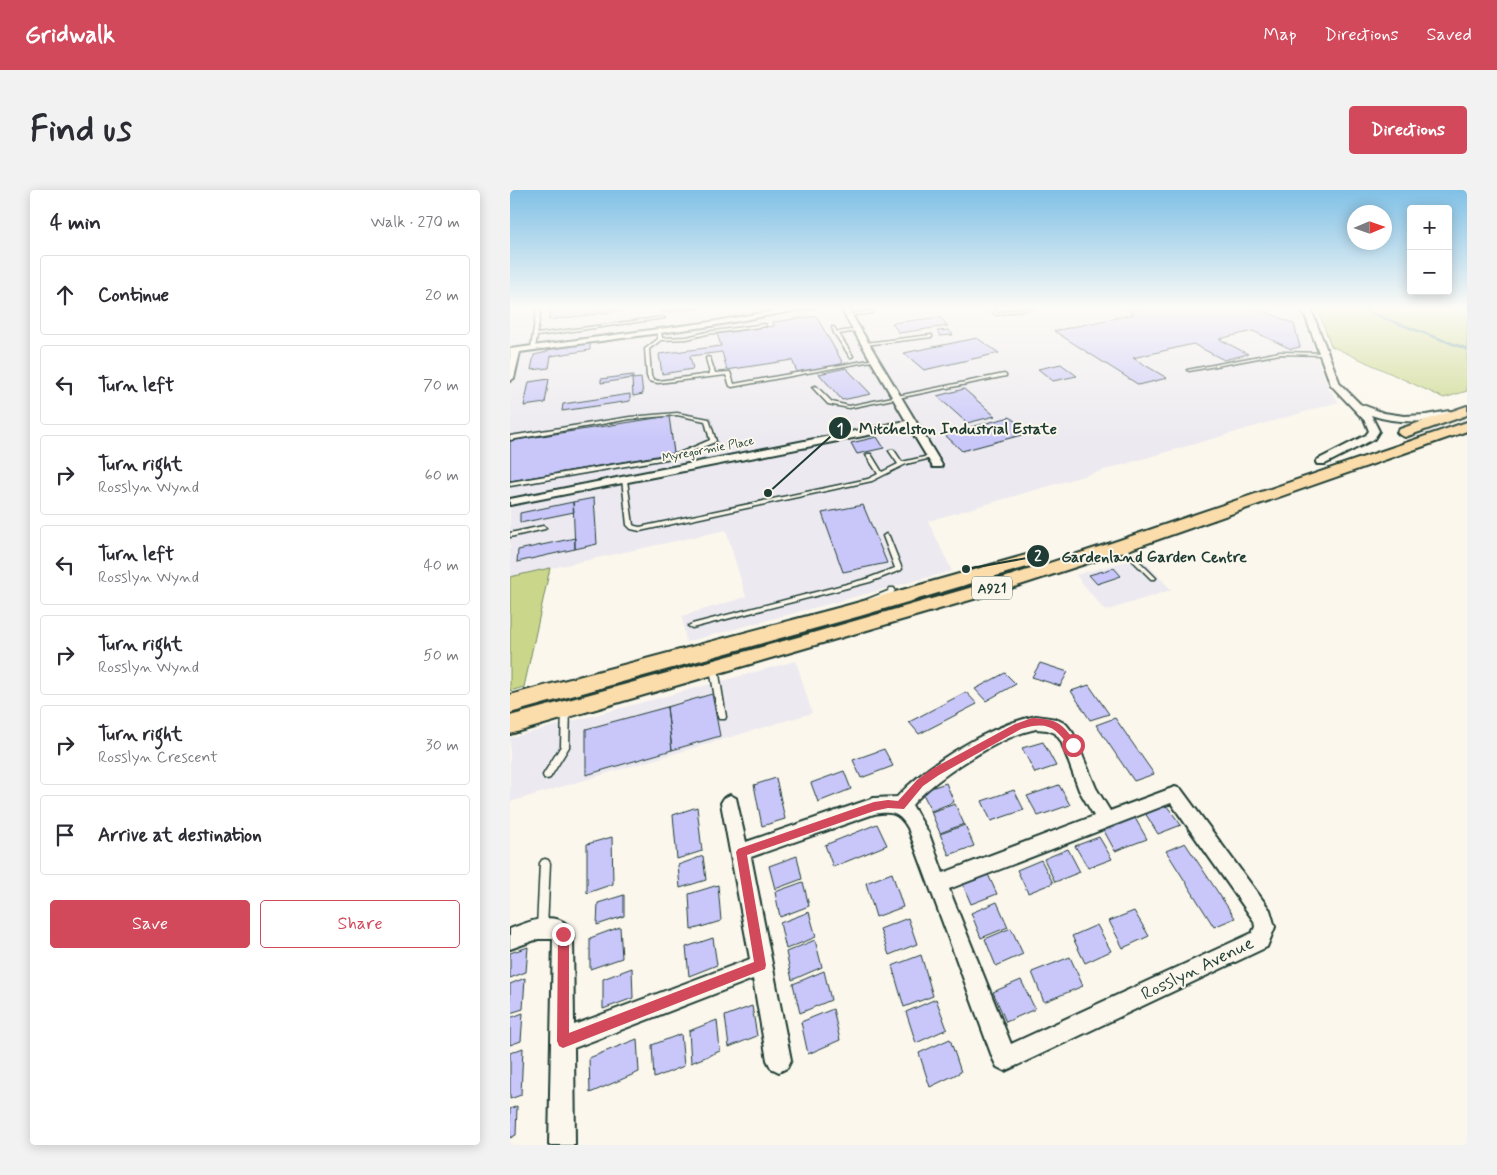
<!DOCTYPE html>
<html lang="en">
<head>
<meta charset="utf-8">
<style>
  body { margin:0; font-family:Mynerve,sans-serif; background:#f2f2f3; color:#2b2b33 }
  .controls { position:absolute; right:15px; top:15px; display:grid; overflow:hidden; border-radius:5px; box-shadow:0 2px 12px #0003 }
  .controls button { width:45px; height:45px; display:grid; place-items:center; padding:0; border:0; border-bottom:1px solid #e1e1e2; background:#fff; color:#2b2b33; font:25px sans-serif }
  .compass { position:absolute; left:837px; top:15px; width:45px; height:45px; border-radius:50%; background:#fff; box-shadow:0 2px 12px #0003; rotate:88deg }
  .stop { position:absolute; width:15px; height:15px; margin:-11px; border:4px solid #d1495b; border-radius:50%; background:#fff }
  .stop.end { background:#d1495b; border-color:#fff; box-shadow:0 1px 5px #0008 }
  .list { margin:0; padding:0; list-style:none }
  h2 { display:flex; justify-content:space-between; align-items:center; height:65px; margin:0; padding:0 20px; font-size:21px }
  h2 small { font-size:16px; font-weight:400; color:#7c7c81 }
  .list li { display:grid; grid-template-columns:32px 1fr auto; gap:15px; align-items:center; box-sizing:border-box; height:80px; margin:0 10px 10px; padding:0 10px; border:1px solid #e1e1e2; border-radius:5px }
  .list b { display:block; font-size:19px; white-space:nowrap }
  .list p { margin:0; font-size:16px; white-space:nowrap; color:#7c7c81 }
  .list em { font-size:16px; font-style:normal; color:#7c7c81 }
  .actions { display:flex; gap:10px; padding:15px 20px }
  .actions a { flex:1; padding:11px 0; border:1px solid #d1495b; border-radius:5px; text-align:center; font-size:18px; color:#d1495b }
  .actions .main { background:#d1495b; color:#fff }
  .icon { flex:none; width:28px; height:28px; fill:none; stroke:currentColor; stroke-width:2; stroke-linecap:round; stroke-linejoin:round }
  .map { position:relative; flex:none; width:957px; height:955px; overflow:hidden; border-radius:5px }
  header { display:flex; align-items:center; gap:30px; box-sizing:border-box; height:70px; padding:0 25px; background:#d1495b; color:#fff }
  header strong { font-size:24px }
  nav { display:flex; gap:28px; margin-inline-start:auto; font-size:18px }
  .intro { display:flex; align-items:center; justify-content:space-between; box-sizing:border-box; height:120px; padding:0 30px }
  h1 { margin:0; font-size:35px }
  .button { padding:12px 22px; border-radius:5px; background:#d1495b; color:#fff; font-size:18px; font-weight:700 }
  main { display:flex; gap:30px; padding:0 30px }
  aside { flex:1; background:#fff; border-radius:5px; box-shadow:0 2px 12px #0003 }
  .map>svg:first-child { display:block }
  .built { fill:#ece9f0 }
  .green { fill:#cad78b; stroke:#748a60 }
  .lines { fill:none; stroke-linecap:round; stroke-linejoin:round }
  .stream { stroke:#5c979e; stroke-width:2.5 }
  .building { fill:#c9c7fa; stroke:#1f3d34 }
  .service-casing { stroke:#1f3d34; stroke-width:3 }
  .minor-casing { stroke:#1f3d34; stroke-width:4 }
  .primary-casing { stroke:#1f3d34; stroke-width:4 }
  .service { fill:#fbf7ec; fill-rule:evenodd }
  .minor { fill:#fbf7ec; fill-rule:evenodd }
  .primary { fill:#fbddab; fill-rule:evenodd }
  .route { fill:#d1495b }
  .labels { text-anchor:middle; stroke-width:4; stroke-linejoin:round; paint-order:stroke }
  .far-street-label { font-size:12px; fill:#1f3d34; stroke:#fbf7ec }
  .shield { fill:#fbf7ec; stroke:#61756b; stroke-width:1 }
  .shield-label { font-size:14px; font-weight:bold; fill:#1f3d34 }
  .near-street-label { font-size:18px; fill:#1f3d34; stroke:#fbf7ec }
  .leader { fill:none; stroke:#1f3d34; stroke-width:2 }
  .callout-dot { fill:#1f3d34; stroke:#fbf7ec; stroke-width:2 }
  .mark-label { font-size:15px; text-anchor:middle; font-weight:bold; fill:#fff }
  .callout-label { font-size:16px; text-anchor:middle; font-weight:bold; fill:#1f3d34; stroke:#fbf7ec; stroke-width:4; stroke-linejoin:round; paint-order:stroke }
</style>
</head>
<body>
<header>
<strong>Gridwalk</strong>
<nav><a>Map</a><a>Directions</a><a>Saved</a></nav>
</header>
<div class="intro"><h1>Find us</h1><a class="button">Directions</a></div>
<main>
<aside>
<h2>4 min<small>Walk · 270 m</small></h2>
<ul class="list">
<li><svg class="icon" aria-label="ahead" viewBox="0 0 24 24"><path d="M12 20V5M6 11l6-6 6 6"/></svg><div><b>Continue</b></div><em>20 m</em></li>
<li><svg class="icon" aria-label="left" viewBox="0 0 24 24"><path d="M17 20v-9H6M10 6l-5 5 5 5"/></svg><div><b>Turn left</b></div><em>70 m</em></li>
<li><svg class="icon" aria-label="right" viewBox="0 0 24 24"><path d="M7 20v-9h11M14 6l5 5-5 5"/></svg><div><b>Turn right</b><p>Rosslyn Wynd</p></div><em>60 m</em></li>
<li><svg class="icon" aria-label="left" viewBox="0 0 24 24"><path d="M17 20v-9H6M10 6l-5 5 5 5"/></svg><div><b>Turn left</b><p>Rosslyn Wynd</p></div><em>40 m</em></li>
<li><svg class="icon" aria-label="right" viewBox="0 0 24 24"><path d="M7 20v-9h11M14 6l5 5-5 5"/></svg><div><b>Turn right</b><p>Rosslyn Wynd</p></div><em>50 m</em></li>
<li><svg class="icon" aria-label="right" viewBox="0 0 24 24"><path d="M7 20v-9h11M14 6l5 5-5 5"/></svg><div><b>Turn right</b><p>Rosslyn Crescent</p></div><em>30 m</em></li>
<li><svg class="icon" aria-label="arrive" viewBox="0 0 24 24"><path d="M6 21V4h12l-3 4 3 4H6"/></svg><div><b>Arrive at destination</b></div></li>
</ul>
<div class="actions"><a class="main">Save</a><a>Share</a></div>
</aside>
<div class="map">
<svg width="957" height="955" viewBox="0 0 957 955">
  <rect width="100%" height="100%" fill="#fbf7ec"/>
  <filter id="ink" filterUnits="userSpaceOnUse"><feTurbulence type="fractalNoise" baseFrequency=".02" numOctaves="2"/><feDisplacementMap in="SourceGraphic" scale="10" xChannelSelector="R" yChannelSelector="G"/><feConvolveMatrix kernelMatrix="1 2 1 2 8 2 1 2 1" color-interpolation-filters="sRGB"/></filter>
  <g filter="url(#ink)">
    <path class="built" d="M0,117H788L819,199L829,212L418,331L442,381L176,452L172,426L236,407L216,340L0,387Z
      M631,367L661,400L595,421L566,385Z
      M286,471L302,523L0,612V548Z"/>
    <path class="green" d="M807,117H957V201L934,208L821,156Z
      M40,378L14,497L0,501V387Z"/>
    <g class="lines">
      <path class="stream" d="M844,117L957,159"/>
    </g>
    <path class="building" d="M40,117H141L39,130Z
      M151,117H197L152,123Z
      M612,117H746L784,134L790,157L781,159L743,141L709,149L738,164L714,170L683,154L623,168L657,188L629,195L544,141L624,124Z
      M306,126L334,175L287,182L282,170L217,180L212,162L180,166L183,179L152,184L149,164L211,156L207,144L264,136L263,132Z
      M430,127L438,136L389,143L382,133Z
      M439,140L443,145L430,146L427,141Z
      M467,148L489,163L414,180L394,163Z
      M80,153V160L41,166L39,178L21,180L24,165L33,163L38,161V158Z
      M551,174L567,186L543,191L528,179Z
      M336,178L361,204L332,210L309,184Z
      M123,185V188L91,193V189Z
      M131,188L133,204L123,206L122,189Z
      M39,189L35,213L14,216L19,192Z
      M454,199L485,226L457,233L427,206Z
      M120,204V211L52,221L53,214Z
      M159,226L164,263L0,291V251Z
      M500,227L519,243L452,261L434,244Z
      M367,247L374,258L347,264L341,253Z
      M84,308L87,354L65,359L63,312Z
      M63,312L64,322L10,333V323Z
      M353,315L377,373L333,382L312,323Z
      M65,348V359L7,372L8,360Z
      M604,378L611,386L587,394L579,385Z
      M530,473L558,482L550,496L522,487Z
      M495,483L506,494L476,511L465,499Z
      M579,495L599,524L580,530L561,501Z
      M456,502L467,514L409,544L399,532Z
      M202,504L210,546L162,560L157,517Z
      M157,517L162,560L76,585V539Z
      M605,528L644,584L624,591L586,535Z
      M533,552L546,576L525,583L512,558Z
      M374,559L383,576L351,588L343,570Z
      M334,581L341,599L308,612L301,593Z
      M266,588L275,629L252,636L244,595Z
      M436,593L444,612L421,621L412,601Z
      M549,595L560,615L528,626L517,606Z
      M504,600L514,620L481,631L472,611Z
      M445,614L454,634L430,643L421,622Z
      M656,615L671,635L648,644L635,623Z
      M187,617L192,661L167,669L163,625Z
      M625,628L637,649L605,661L593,639Z
      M367,634L377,655L323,677L315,655Z
      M455,635L464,656L439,665L430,644Z
      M102,647L103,694L77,703V654Z
      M589,647L602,669L578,678L565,656Z
      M675,653L725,728L704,737L656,661Z
      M558,659L570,682L545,692L534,669Z
      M193,666L196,690L170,698L168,675Z
      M287,666L292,689L265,699L259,676Z
      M531,670L543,693L518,703L507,680Z
      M476,680L487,704L461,714L451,690Z
      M382,683L393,717L366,727L356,693Z
      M293,692L299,716L270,727L265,702Z
      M208,695L211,731L181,740L179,704Z
      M114,705V726L87,735L88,713Z
      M487,712L498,737L471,748L461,723Z
      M624,721L639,746L613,758L599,731Z
      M299,722L306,747L276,759L270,733Z
      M398,728L407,754L379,765L370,739Z
      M587,735L601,761L575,773L562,746Z
      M110,737L112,768L80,779V748Z
      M501,738L513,764L486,776L475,749Z
      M203,748L207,775L179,786L176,757Z
      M305,750L312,777L282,790L276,762Z
      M18,757L16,782L0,788V763Z
      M411,765L423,806L394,817L382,776Z
      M560,767L573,796L534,812L522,782Z
      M122,778L123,808L93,819V789Z
      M314,781L321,810L290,823L283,794Z
      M15,788L13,819L0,823V794Z
      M511,790L525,819L496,832L483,802Z
      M426,809L437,839L406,853L396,822Z
      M242,816L247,846L219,857L215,826Z
      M323,819L330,850L298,864L291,832Z
      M13,823L11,851L0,855V828Z
      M207,830L210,861L181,873L179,841Z
      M171,844L174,876L144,888L142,855Z
      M127,849L129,882L80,903L79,868Z
      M440,849L451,882L420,897L409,863Z
      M13,858L11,905L0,909V863Z
      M7,916L6,945L0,948V919Z"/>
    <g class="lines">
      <g class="service-casing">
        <path id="service" d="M27,117H31L27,144L153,127L155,128L27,146L25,158L23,159L21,158Z
          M475,117H480L488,123L516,117H527L487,125Z
          M361,121L362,123L338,126L336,125Z
          M255,134L256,136L197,144L177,149L151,150L139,159L141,186L143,189L148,191L200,184L196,168L198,167L200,168L205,183L220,182L224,194L365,169L367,170L222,197L220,196L216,185L148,193L139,191L137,186L135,159L148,149V140L151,141L152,148L177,147L197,142Z
          M322,137H324L327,142L348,139L349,140L347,141L329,144L343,166L342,167H340L324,143Z
          M421,145H422V147L355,155L353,154L355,153Z
          M770,162L814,163L816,164L814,165L770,164L679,181L677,180Z
          M494,184L496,185V186L339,218L318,214L302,197L306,196L322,212L339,216Z
          M167,223L199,229L206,251L205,252L168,267L0,296V292L167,264L200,250L195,231L167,225L120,229L0,250V246L120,227Z
          M380,260H384L392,272L423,265L426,267L396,274L362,291L130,341L121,339L117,335L112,289L114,288L117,290L123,335L125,336L130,337L358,289L368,284L356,265L357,264H361L372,282L388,274L379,261Z
          M33,336L36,338L35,339L0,347V343Z
          M376,344L379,346L392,379L391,380L360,392L182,438L178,436L182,434L356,389L385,378L373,346Z
          M611,354L613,355L646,388L645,389H641L608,356Z
          M380,398H384L385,400L382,405L360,413L357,411L358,409L378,401Z
          M204,475L208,478L216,527L215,529H209L208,527L200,478Z
          M56,516L59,517L60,519L59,557L40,588L37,589L34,588L33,585L51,556L52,519L53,517Z
          M35,669L38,670L40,673L37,738L36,742L32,743L28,742L27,738L30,673L32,670Z"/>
      </g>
      <g class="minor-casing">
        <path id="minor" d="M285,117H304L201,136L10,162L4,188L0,191V159L201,132Z
          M330,117H337L432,275L431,277H423L399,237L0,315V309L396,231Z
          M792,117H800L830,194L850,214L874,223L894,226L916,225L939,221L942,222V226C914,233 888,234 861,225L869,241L864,249L815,274H807L806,272L807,270L856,245L859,241L855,231L821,195Z
          M526,526L546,529L556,534L563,543L586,598L600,621L665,597L671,599L760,720L765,737L757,757L495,881L487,877L483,869L398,638C389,622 381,621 364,624L241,667L281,870L277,878L269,882L261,878L257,870L243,789L64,858L65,955H39L43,749H28L0,759V739C20,731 52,717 63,744L64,835L240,769L211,613L214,608L220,605L226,608L236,652L364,608L387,607C418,573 481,535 526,526ZM526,539L537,540L545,543L551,551L569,600L584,626L433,683L419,644L402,615C426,587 491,546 526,539ZM661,613L744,731L745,737L742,743L501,854L439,699Z"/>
      </g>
      <g class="primary-casing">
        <path id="primary" d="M957,216V225L895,247L890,245L887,242L890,239Z
          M957,232V241L615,361L498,399L0,544V526L299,444L484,391L601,353Z
          M527,362L534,364L537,368L534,372L350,426L0,523V505L339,415Z"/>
      </g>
      <use href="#service" class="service"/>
      <use href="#minor" class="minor"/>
      <use href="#primary" class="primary"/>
    </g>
  </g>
  <linearGradient id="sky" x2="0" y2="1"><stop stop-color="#80c0e6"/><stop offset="0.47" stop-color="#fdfbf6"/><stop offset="1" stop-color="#fdfbf6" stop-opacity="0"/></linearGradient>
  <rect width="957" height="251" fill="url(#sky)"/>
  <path class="route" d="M522,528C543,529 550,531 562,547C566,551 567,553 567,558H560C545,537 538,531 511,539L429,585L413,596L394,619L378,618L364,621L237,665L256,775L255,779L53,858L49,856L47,851L48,744L49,740L53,738L57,740L59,744V843L244,772L226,662L228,659L364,612L378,610L388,611L407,590L422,579L505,534Z"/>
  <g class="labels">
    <g class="far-street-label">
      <text transform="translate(198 259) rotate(-11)" y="4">Myregormie Place</text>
    </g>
    <rect class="shield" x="462" y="386.5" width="40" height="23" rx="4"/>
    <g class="shield-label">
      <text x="482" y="403">A921</text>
    </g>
    <g class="near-street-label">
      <text transform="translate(687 778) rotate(-26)" y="6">Rosslyn Avenue</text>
    </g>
  </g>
  <path class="leader" d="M258 303L330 238M456 379L528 366"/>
  <g class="callout-dot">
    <circle cx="258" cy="303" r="5"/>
    <circle cx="456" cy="379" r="5"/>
    <circle cx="330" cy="238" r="12"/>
    <circle cx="528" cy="366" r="12"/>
  </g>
  <g class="mark-label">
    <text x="330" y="244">1</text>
    <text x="528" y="371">2</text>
  </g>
  <g class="callout-label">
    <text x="448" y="244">Mitchelston Industrial Estate</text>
    <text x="644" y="372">Gardenland Garden Centre</text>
  </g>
</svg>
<div class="controls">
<button>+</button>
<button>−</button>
</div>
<svg class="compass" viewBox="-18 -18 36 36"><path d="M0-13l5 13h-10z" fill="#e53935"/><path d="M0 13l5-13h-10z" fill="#7c7c81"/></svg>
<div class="stop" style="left:563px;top:555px"></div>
<div class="stop end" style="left:53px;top:744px"></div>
</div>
</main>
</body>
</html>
